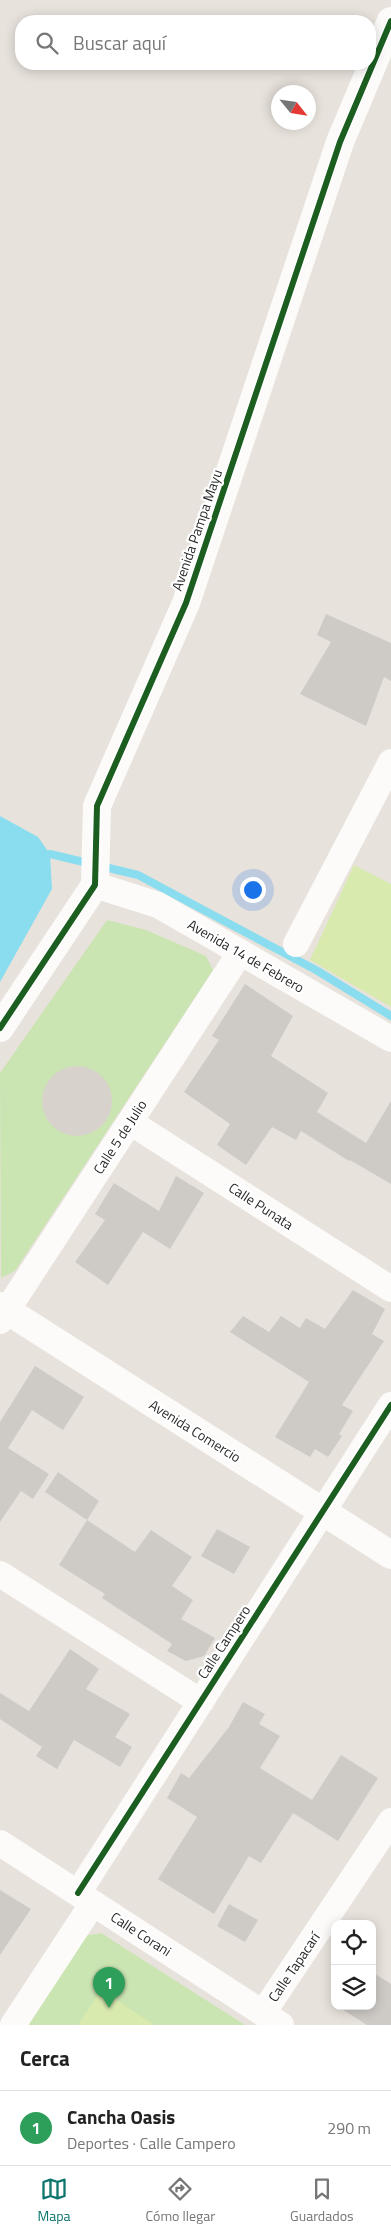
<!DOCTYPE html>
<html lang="es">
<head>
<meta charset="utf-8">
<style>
  body { margin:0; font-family:"Titillium Web",sans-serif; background:#f2f2f2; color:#222 }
  .controls { position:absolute; right:15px; bottom:15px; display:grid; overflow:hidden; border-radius:10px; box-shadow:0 2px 12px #0003 }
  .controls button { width:45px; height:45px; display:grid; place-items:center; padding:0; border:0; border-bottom:1px solid #e0e0e0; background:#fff; color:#222; font:25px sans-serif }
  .compass { position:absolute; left:271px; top:85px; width:45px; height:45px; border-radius:50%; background:#fff; box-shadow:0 2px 12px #0003; rotate:120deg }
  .you { position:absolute; left:252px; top:889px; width:18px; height:18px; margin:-12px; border:4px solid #fff; border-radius:50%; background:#1a73e8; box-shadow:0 0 0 8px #1a73e833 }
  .badge { display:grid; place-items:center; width:32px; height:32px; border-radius:50%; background:#0f766e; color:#fff; font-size:16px; font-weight:700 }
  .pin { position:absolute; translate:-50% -41px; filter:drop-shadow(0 1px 2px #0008) }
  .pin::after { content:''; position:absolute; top:26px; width:18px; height:15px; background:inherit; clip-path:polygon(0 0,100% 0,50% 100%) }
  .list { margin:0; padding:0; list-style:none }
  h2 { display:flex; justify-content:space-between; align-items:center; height:65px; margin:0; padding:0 20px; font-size:21px }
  h2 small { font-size:16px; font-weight:400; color:#767676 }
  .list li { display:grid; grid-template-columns:32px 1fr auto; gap:15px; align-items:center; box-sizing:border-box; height:75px; padding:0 20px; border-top:1px solid #e0e0e0 }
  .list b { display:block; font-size:19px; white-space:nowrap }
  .list p { margin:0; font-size:16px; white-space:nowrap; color:#767676 }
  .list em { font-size:16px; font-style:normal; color:#767676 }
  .icon { flex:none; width:28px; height:28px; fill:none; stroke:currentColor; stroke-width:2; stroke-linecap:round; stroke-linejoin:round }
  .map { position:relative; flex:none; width:391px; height:2025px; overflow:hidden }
  .search { position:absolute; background:#fff; box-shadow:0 2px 12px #0003; left:15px; right:15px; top:15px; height:55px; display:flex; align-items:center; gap:12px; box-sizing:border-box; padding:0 18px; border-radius:20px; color:#767676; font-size:19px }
  .sheet { height:140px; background:#fff }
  nav { display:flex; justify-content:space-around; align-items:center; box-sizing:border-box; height:70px; border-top:1px solid #e0e0e0; background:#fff; font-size:14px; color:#767676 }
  nav a { display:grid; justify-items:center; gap:2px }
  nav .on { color:#0f766e }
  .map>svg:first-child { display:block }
  .green { fill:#cbe5b2 }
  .pitch { fill:#d9eaaf }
  .plaza { fill:#d8d2cc }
  .water { fill:#8addef }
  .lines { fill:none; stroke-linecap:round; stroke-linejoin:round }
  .stream { stroke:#8addef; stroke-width:8 }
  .building { fill:#cecac6 }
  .street { stroke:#fcfbfa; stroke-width:26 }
  .secondary { stroke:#fcfbfa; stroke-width:28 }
  .cycleway-casing { stroke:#fff; stroke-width:9 }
  .cycleway { stroke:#1b5e20; stroke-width:6 }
  .labels { text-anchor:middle; stroke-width:4.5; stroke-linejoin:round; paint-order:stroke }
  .street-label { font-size:14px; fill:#282828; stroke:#fff }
</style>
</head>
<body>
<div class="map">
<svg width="391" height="2025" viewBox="0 0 391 2025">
  <rect width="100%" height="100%" fill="#e8e2dc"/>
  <path class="green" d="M107,920L146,930L206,956L213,970L15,1271L1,1278L0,1073Z
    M101,1933L245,2025H25L84,1936Z"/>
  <path class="pitch" d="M354,865L391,884V1007L310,960Z
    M101,1990L154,2025H78Z"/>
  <path class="plaza" d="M42 1101a35 35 0 1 1 70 0a35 35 0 1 1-70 0Z"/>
  <path class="water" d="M0,816L38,837L50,854L52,889L0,982Z"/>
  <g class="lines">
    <path class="stream" d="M50,854L138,875L316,970L391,1016"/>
  </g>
  <path class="building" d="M326,614L391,643V681L384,677L366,726L300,694L331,642L317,635Z
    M245,984L293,1016L271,1056L328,1093L317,1112L366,1143L391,1101V1184L350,1160L349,1161L301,1131L296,1140L272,1127L246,1165L217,1145L230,1124L184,1092L219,1040L212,1036Z
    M176,1176L204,1193L170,1249L143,1232L108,1285L75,1262L105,1220L95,1214L114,1183L159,1211Z
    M353,1290L385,1309L372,1334L384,1341L342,1405L353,1411L339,1434L342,1436L328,1457L315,1449L310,1457L275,1437L309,1382L230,1332L243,1316L269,1332L281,1316L300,1328L306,1318L325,1329Z
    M35,1366L84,1397L63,1430L32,1410L8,1448L49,1474L33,1499L21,1491L0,1522V1422Z
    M58,1472L99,1501L87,1520L45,1492Z
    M87,1520L135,1552L151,1530L192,1557L172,1586L193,1600L181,1619L215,1638L204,1656L186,1661L167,1651L172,1644L102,1598L105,1594L59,1565Z
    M217,1529L250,1547L234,1574L201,1556Z
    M70,1649L99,1669L86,1689L130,1714L115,1737L132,1747L120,1767L74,1740L57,1769L36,1756L42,1747L0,1719V1693L29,1711Z
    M243,1702L265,1714L259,1724L280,1736L260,1768L312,1800L341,1755L378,1778L338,1841L293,1813L261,1863L249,1856L214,1914L158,1879L197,1817L167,1798L181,1773L189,1778L229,1727Z
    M0,1890L31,1909L0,1955Z
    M229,1904L258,1920L245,1942L217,1926Z
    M372,1972L391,1984V2025H367L337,2006H372Z"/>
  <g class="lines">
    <path class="street" d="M95,885L158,905L391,1039
      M296,944L391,762
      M130,1122L391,1289
      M0,1321L240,953
      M0,1574L201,1702
      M0,1843L281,2025
      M78,1893L391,1405
      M263,2013L391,1821
      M13,2025L93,1903"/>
    <path class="secondary" d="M0,1028L95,885L97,806L186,603L340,142L391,21
      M0,1306L391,1555"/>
    <g class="cycleway-casing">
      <path id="cycleway" d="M0,1028L95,885L97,806L186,603L340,142L391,21
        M78,1893L391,1405"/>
    </g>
    <use href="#cycleway" class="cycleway"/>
  </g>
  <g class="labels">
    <g class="street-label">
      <text transform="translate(197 530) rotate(-71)" y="5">Avenida Pampa Mayu</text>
      <text transform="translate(246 956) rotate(30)" y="5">Avenida 14 de Febrero</text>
      <text transform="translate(120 1137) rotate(-57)" y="5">Calle 5 de Julio</text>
      <text transform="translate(261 1206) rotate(33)" y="5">Calle Punata</text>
      <text transform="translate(195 1431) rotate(32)" y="5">Avenida Comercio</text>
      <text transform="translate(224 1642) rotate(-57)" y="5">Calle Campero</text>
      <text transform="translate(141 1934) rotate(33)" y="5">Calle Corani</text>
      <text transform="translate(294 1967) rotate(-56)" y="5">Calle Tapacarí</text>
    </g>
  </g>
</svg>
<div class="controls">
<button><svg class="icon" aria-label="locate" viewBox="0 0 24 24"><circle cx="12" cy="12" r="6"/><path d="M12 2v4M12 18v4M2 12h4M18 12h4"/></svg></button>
<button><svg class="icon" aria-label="layers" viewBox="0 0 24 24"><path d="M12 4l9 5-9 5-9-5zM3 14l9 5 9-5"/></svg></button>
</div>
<svg class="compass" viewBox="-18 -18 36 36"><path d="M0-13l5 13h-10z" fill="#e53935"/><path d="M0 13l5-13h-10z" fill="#767676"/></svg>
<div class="you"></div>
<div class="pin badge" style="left:109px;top:2008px;background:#2e9e5b">1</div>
<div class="search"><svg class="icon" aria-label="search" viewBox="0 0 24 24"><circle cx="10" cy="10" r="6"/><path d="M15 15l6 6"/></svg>Buscar aquí</div>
</div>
<section class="sheet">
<h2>Cerca<small></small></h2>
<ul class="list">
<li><span class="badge" style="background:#2e9e5b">1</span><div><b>Cancha Oasis</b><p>Deportes · Calle Campero</p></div><em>290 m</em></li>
</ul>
</section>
<nav>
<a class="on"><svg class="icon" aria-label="map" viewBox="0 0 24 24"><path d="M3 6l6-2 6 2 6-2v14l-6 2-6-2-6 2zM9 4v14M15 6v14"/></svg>Mapa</a>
<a><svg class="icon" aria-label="directions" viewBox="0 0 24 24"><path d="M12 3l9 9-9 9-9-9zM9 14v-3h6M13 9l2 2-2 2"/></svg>Cómo llegar</a>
<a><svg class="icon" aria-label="saved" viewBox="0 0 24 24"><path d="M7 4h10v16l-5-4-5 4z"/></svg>Guardados</a>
</nav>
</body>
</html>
